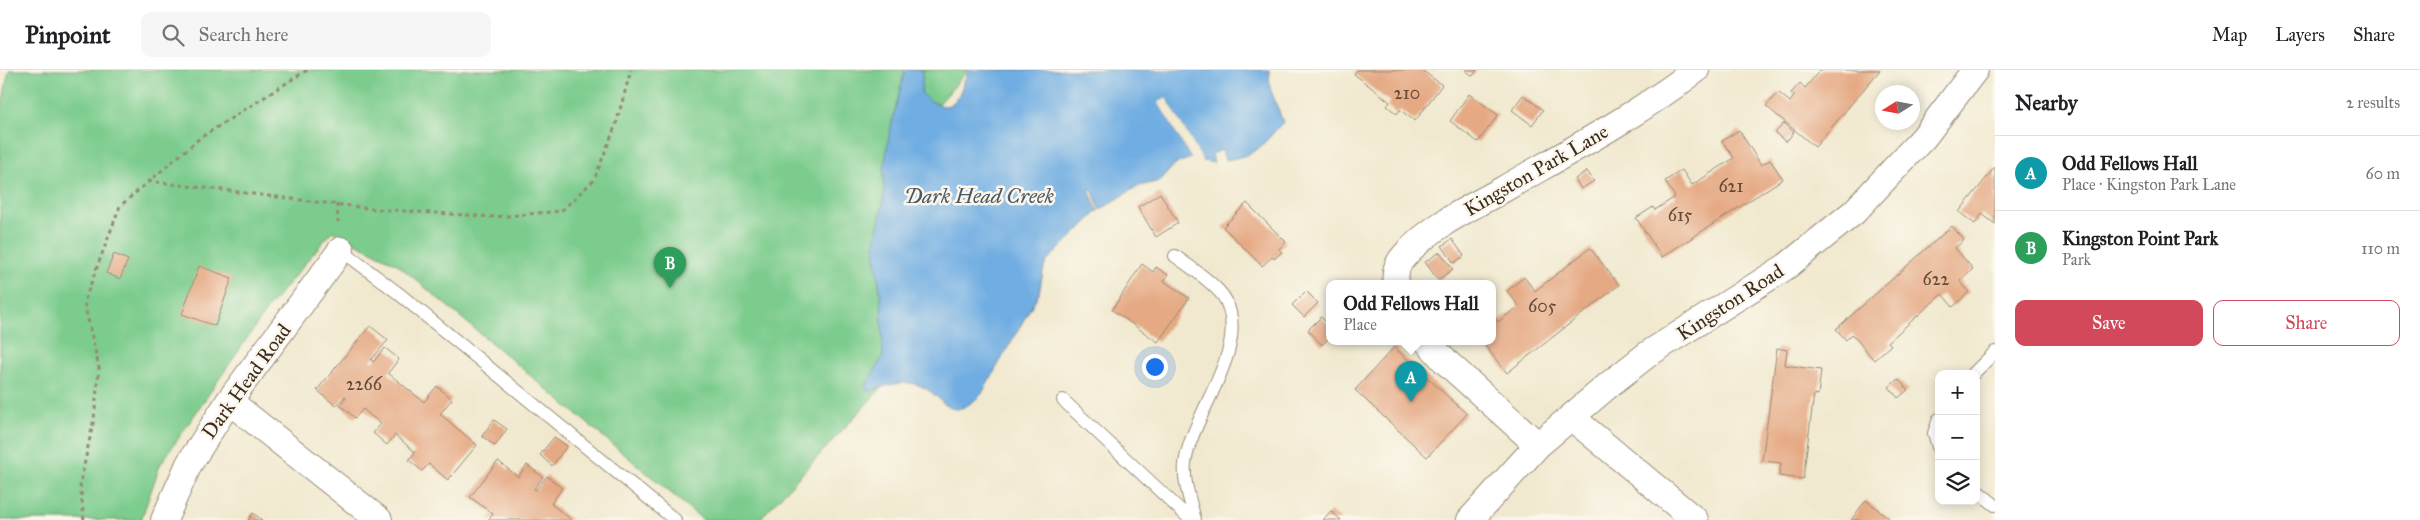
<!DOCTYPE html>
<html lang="en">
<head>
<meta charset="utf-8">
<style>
  body { margin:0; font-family:"IM FELL Great Primer",serif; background:#f6f6f6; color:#202124 }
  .controls { position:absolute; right:15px; bottom:15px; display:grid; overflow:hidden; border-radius:10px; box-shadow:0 2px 12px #0003 }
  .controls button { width:45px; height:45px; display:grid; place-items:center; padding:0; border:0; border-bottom:1px solid #e0e0e0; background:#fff; color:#202124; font:25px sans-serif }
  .compass { position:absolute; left:1875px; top:15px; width:45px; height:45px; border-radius:50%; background:#fff; box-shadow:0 2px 12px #0003; rotate:259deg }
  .you { position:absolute; left:1154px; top:296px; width:18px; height:18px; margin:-12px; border:4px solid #fff; border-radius:50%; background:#1a73e8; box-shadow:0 0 0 8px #1a73e833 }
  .badge { display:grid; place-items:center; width:32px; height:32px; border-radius:50%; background:#d1495b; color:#fff; font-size:16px; font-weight:700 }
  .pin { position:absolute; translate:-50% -41px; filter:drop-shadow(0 1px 2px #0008) }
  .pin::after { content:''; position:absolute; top:26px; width:18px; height:15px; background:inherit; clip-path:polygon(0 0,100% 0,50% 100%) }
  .popup { position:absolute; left:1326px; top:210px; width:170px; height:65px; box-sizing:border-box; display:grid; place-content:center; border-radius:10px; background:#fff; filter:drop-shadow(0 1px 4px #0005); font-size:16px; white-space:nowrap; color:#757577 }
  .popup b { font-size:19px; color:#202124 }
  .popup::after { content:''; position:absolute; left:50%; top:100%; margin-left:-10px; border:10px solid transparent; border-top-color:#fff }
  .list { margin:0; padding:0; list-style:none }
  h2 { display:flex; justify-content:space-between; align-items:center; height:65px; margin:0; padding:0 20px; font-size:21px }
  h2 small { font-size:16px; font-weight:400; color:#757577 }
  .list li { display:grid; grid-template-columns:32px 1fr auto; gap:15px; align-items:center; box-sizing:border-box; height:75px; padding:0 20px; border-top:1px solid #e0e0e0 }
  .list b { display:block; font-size:19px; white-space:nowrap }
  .list p { margin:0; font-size:16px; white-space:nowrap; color:#757577 }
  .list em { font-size:16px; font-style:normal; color:#757577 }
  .actions { display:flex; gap:10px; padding:15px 20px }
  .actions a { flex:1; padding:11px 0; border:1px solid #d1495b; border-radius:10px; text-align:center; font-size:18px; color:#d1495b }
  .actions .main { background:#d1495b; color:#fff }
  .icon { flex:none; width:28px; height:28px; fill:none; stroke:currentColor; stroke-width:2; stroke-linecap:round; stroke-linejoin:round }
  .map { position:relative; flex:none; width:1995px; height:450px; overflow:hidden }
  header { display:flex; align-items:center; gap:30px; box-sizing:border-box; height:70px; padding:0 25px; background:#fff; border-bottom:1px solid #e0e0e0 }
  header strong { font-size:24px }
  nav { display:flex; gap:28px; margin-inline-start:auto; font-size:18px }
  .search { width:350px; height:45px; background:#f6f6f6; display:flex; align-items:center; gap:12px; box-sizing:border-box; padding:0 18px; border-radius:10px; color:#757577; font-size:19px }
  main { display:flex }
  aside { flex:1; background:#fff }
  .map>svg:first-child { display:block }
  .green { fill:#7bcc8d; stroke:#5b7b56 }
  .water { fill:#70ade2; stroke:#566c80 }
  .pier { fill:#f1e9cf }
  .building { fill:#e5a983 }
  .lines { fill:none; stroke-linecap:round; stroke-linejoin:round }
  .service-casing { stroke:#968a76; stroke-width:14 }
  .minor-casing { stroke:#968a76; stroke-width:28 }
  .path { stroke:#968a76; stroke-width:3; stroke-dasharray:4 4; stroke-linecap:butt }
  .service { stroke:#fff; stroke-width:12 }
  .minor { stroke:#fff; stroke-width:26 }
  .labels { text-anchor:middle; stroke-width:5; stroke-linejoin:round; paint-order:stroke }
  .number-label { font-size:18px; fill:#664a37 }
  .street-label { font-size:20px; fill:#3b2a1e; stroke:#fbf7ec }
  .water-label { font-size:21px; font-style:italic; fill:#4e5863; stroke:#fbf7ec }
</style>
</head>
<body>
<header>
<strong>Pinpoint</strong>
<div class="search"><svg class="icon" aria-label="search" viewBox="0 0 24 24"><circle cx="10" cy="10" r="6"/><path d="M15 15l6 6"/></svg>Search here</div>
<nav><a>Map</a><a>Layers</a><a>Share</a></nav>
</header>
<main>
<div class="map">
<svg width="1995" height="450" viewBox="0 0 1995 450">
  <rect width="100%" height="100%" fill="#fbf7ec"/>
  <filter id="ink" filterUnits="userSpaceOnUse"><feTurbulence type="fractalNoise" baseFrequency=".02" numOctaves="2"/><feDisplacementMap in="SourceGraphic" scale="10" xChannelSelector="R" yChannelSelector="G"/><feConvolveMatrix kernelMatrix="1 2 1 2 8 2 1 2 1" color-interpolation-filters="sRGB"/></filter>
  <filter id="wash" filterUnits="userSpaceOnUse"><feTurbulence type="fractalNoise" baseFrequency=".0096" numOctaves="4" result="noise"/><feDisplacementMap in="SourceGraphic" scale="20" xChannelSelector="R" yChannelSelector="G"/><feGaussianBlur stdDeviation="1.12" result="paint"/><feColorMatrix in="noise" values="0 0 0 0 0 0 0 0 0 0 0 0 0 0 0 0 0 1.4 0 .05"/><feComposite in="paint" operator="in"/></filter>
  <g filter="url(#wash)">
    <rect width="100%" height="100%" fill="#f1e9cf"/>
    <path class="green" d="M9,0H968L939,34L900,99L912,285L759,450H703L397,194L332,161L268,238L160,395L141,450H0V45Z"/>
    <path class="water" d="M905,0H923L921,22C927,29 931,32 940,35C959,41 962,12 969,0H1269L1270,18L1283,52C1261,76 1259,85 1225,90L1222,80L1212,84L1214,93L1203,91L1166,27L1158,32L1191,88L1175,94L1160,111L1136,117L1100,140L1092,119L1089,120L1098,141L1048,190L1044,197L1039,223L981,325C944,358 947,323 915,314C899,310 883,317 869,322L865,317L883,286L881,231L875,186V171L884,128V100L889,65Z"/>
    <path class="pier" d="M1166,27L1203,91L1200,90L1165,30L1161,33L1193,89L1191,88L1158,32Z"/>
    <g id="blocks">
      <path class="building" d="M1357,0H1422L1442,15L1415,51L1400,40L1397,44L1387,36L1390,32L1354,4Z
        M1465,0H1477L1473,6Z
        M1820,0H1880L1815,77L1766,36L1778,22L1790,32L1795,25L1791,23L1800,13L1805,18Z
        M1469,24L1498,45L1478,72L1450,51Z
        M1523,25L1543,40L1532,55L1512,40Z
        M1784,53L1794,62L1786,72L1775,63Z
        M1739,60L1761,95L1770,90L1783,109L1662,187L1636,148L1653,137L1655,140L1675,127L1665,111L1682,100L1692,115L1734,88L1722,71Z
        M1995,97V154L1982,144L1975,154L1959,142Z
        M1587,101L1594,111L1581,119L1575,109Z
        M1160,123L1178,153L1156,167L1138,137Z
        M1247,133L1286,172L1279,179L1282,182L1274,189L1272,187L1262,196L1223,157Z
        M1952,156L1964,170L1955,178L1973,199L1960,211L1969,222L1953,237L1942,224L1888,272L1891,275L1874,290L1852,264L1846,270L1836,259Z
        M1452,169L1464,186L1454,193L1442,176Z
        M1590,178L1619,215L1507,303L1481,271H1492V245L1498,252L1519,236L1507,221L1524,207L1535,221Z
        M1440,182L1453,199L1438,210L1425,192Z
        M114,184L128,190L120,209L106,203Z
        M1142,194L1153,202L1156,197L1168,205L1164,211L1189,228L1158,272L1112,240Z
        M199,196L232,208L215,256L182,244Z
        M1306,221L1318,233L1304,247L1292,235Z
        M1321,247L1330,256V267L1322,275L1308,260Z
        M370,256L388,270L371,290L373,292L385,278L399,289L388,303L424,332L437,316L439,318L452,329L440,344L477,375L448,410L429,394L422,401L409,390L415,382L395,365L387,375L373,363L381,354L363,339L355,348L340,335L346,327L345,326L336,336L317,320Z
        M1394,277L1467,344L1427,387L1355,320Z
        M1777,278L1787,280L1785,295L1821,300L1818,325L1814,324L1803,409L1779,406L1781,393L1762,391Z
        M1898,309L1908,320L1898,328L1889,317Z
        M494,350L507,359L495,376L482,366Z
        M554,367L567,376L552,396L540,385Z
        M498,391L518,407L527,395L543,407L534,419L536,420L547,406L562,418L551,434L572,450H488L493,444L470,427Z
        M1866,430L1891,450H1851Z
        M1331,441L1341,450H1323Z
        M253,443L262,450H248Z"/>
    </g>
  </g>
  <g filter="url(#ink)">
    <use href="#blocks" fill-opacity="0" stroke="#968a76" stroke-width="1"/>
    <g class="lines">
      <g class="service-casing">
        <path id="service" d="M341,180L398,223L675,450
          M1175,186C1189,196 1219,216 1226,231C1250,281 1191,344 1185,394C1183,412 1191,433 1195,450
          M1973,304L1995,282
          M1063,330L1191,450
          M1939,349L1934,363L1939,381
          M1976,420L1995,435"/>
      </g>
      <g class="minor-casing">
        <path id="minor" d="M1396,213C1394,200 1398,192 1407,183C1433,155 1470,138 1502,120C1568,82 1636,46 1696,0
          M1427,271L1444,290L1538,375
          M229,331L379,450
          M1571,347L1695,450
          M164,450L189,394L229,331L341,180
          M1470,450L1538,375L1611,313L1648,284L1787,196L1854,142L1924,67L1975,0"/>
      </g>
      <path class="path" d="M148,111L374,139L495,147L561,141L594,110L616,54L631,0
        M337,134L338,152
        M84,450L80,414L94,349L99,298L84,232L120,136L200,68L307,0"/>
      <use href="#service" class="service"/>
      <use href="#minor" class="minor"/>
    </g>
  </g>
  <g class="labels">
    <g class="number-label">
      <text x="1407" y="29">210</text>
      <text x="1731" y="122">621</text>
      <text x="1680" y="151">615</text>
      <text x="1936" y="215">622</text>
      <text x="1542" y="242">605</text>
      <text x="364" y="320">2266</text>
    </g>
    <g class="street-label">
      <text transform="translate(1536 100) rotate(-30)" y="7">Kingston Park Lane</text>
      <text transform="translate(1730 232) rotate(-33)" y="7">Kingston Road</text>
      <text transform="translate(246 311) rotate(-54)" y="7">Dark Head Road</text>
    </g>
    <g class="water-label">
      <text x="979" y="133">Dark Head Creek</text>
    </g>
  </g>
</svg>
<div class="controls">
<button>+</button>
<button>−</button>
<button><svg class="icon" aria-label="layers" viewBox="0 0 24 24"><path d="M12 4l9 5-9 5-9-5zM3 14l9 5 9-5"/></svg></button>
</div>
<svg class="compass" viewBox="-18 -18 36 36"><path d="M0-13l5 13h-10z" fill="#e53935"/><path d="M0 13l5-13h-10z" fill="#757577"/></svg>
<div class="you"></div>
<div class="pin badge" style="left:1411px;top:332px;background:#0f9aa8">A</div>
<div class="popup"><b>Odd Fellows Hall</b>Place</div>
<div class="pin badge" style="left:670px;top:218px;background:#2e9e5b">B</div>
</div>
<aside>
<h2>Nearby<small>2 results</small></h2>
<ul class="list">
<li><span class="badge" style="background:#0f9aa8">A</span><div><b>Odd Fellows Hall</b><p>Place · Kingston Park Lane</p></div><em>60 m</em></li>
<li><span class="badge" style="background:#2e9e5b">B</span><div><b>Kingston Point Park</b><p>Park</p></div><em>110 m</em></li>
</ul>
<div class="actions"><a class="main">Save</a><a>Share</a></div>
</aside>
</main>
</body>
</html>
